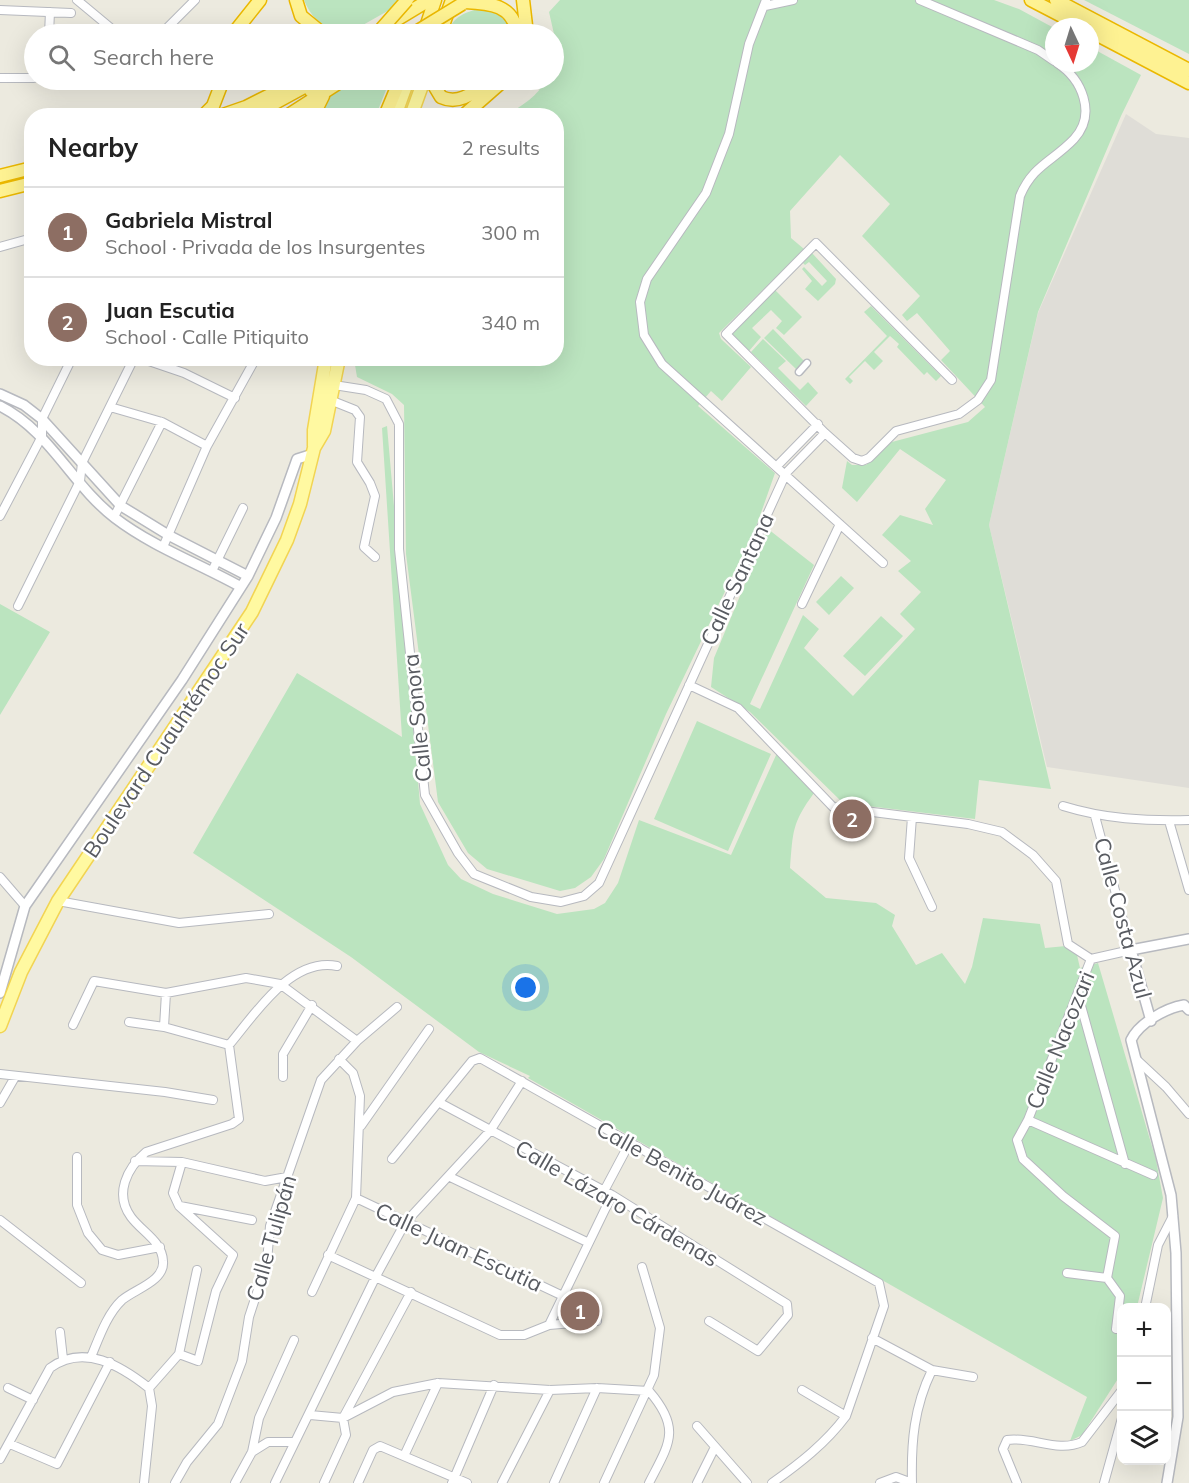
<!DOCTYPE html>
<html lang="en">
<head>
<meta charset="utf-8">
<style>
  body { margin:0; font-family:Mulish,sans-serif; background:#f6f6f6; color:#222 }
  .controls { position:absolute; right:18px; bottom:18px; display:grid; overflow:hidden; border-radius:12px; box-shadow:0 6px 24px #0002 }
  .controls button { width:54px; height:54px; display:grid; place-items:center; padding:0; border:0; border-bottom:2px solid #e0e0e0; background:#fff; color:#222; font:30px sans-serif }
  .compass { position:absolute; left:1045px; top:18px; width:54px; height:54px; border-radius:50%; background:#fff; box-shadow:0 6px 24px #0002; rotate:176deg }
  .you { position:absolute; left:526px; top:988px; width:21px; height:21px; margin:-15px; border:4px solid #fff; border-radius:50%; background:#1a73e8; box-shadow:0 0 0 9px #1a73e833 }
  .badge { display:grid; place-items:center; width:39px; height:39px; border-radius:50%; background:#0f766e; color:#fff; font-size:20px; font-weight:700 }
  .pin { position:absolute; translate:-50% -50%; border:3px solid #fff; box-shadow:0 2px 6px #0006 }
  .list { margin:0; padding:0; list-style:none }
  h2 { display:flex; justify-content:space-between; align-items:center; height:78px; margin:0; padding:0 24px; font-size:26px }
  h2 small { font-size:20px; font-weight:400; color:#767676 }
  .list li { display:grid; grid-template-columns:39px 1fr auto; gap:18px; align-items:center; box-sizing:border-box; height:90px; padding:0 24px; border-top:2px solid #e0e0e0 }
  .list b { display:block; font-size:22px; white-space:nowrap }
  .list p { margin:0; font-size:20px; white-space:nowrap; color:#767676 }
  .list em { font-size:20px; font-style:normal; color:#767676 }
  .icon { flex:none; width:33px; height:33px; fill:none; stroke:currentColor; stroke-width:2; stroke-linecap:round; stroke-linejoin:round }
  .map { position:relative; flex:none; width:1189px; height:1483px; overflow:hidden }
  .search { position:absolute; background:#fff; box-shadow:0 6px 24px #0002; left:24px; top:24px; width:540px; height:66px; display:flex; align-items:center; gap:15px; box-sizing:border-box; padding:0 21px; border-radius:33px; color:#767676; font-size:22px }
  .panel { position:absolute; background:#fff; box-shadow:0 6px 24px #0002; left:24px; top:108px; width:540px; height:258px; border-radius:24px }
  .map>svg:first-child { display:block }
  .industrial { fill:#dfddd7 }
  .green { fill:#bbe4bf }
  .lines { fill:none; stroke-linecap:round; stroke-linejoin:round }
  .pedestrian-casing { stroke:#b7b9bf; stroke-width:9 }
  .minor-casing { stroke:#b7b9bf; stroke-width:10 }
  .tertiary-casing { stroke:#b7b9bf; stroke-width:12 }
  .primary-casing { stroke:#f2d452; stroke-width:15 }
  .trunk-casing { stroke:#ebb800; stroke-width:15 }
  .pedestrian { stroke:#fff; stroke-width:6 }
  .minor { stroke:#fff; stroke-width:8 }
  .tertiary { stroke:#fff; stroke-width:9 }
  .primary { stroke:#fff9a1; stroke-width:12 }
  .trunk { stroke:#fef292; stroke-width:12 }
  .trunk-bridge-casing { stroke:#ebb800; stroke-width:15; stroke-linecap:butt }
  .trunk-bridge { stroke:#fef292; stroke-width:12 }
  .labels { text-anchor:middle; stroke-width:5; stroke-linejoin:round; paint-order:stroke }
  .street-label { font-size:22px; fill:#585b61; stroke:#fff }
</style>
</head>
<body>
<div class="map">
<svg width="1189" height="1483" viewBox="0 0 1189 1483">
  <rect width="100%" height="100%" fill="#eceadf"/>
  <path class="industrial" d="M1126,114L1156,134L1189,138V788L1047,767L989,525L1038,313Z"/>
  <path class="green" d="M304,0H407L347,34C327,33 311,18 304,0Z
    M560,0H994L1019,9L1054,28V63H1090V47L1141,75L1121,116L1038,312L989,525L1051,789L979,780L975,819L843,803L750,712L711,687L714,658L768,529L814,565L750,704L760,709L803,615L819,629L804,648L853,696L915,629L900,614L921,592L898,571L911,561L882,535L900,515L933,525L925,509L946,480L900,449L857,502L842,488L847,461L852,465H866L888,443L968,422L985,407L941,360L950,351L917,313L907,321L902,315L920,296L862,236L890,204L840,155L790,211L791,238L804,249L719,333L721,339L751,367L722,401L711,391L698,406L775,473L756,527L666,714L604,859L591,877L575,888L560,891L487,869L468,853L438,802L406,554L404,405L392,394L357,377L354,359L556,358V116L506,115C521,106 538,97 545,80H554V34L549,12Z
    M1084,0H1189V54Z
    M484,8C499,14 508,17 510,34H447C452,17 466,11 484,8Z
    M351,80H390L376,115L317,116C325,99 335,89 351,80Z
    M812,253L836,279L835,284L818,301L805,289L812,281L802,269L804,267L822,286L827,281L809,262L805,265L803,263Z
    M775,290L802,317L784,335L776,328L782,321L771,310L752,328L761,337L749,351L732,334Z
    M871,306L941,376L936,381L927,372L924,375L897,347L899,344L890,336L874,352L883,361L874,370L865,361L849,377L853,381L850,384L845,379L887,336L864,312Z
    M773,329L805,362L797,370L764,338Z
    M763,339L786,361L778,368L800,390L808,382L818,393L806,406L751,352Z
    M387,426L420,804L448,865L461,879L493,894L557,914L594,909L605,903L618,883L639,820L731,855L777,753L814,793C792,823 793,831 790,868L826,898L876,903L895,915L892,926L916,965L942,953L965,984L972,967L983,918L1040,924L1045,948L1066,946L1077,955L1080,968L1098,963L1156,1160L1163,1198L1137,1307L1122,1308L1121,1374L1082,1435L1070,1441L1087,1397L528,1078L530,1076L479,1052L351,957L193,853L297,673L402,737L382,428Z
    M841,576L854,588L829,615L816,602Z
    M0,604L50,632L0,715Z
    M881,616L903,636L865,676L843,656Z
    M697,721L771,754L728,851L654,819Z"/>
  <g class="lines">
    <g class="pedestrian-casing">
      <path id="pedestrian" d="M799,372L807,363"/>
    </g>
    <g class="minor-casing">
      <path id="minor" d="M77,0L118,34
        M766,0L749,44L729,134L706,193L647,279L640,302L644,335L662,364L883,563
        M920,0L1038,50L1054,61
        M765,6L793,0
        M0,10L71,13
        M49,34L50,12
        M161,34L195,0
        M0,78H34
        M72,80L108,82
        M0,247L32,238
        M140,358L184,373L235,398
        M952,380L816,243L726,334L825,433L853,458L862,461L869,458L896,431L959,414L978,400L991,380L1020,196C1033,165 1052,162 1074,139C1097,114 1082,79 1057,63
        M334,385L366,390L386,399L399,424V549L425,795L458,853L474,874L531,897L561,902L584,896L599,883L786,473L825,433
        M330,400L355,410L360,417L357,462L370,483L375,496L364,547L375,557
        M110,407L162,422L207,446
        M777,466L818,424
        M0,516L42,436V419L72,358
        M114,517L162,422
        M163,547L207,446L256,358
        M212,571L243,508
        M802,604L840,524
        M18,606L80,481L82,463L134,358
        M689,685L738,708L833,807L968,824L1002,832L1033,855L1056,881L1068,944L1091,959
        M1063,806C1105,819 1145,821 1189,820
        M912,817L909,858L932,907
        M1169,821L1189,890
        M0,877L25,906
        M58,901L179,923L269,914
        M1091,959L1028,1120L1017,1140L1023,1159L1063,1196L1115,1236L1107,1278L1120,1296L1116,1329
        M1091,959L1131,950L1095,816
        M1078,995L1125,1164
        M129,1022L164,1027L229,1045
        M73,1025L94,981L166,993L246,978L280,984L357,1041
        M164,1027L166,993
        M1137,1060L1166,1087L1189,1114
        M0,1074L165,1092L213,1100
        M283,1077V1054L312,1005
        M0,1103L15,1077
        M440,1103L612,1195L787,1304L788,1315L758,1351L709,1321
        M1028,1120L1153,1175
        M361,1126L429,1029
        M77,1157V1205L88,1233L102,1250L118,1255L160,1247
        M392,1159L472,1061L480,1058L879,1283L884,1306L846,1416C826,1443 799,1464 772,1483
        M135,1161L182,1162L265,1181L287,1177
        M450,1177L587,1242
        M604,1191L629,1144
        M356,1198L563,1296
        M180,1206L252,1220
        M0,1220L81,1283
        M328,1255L500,1335H524L549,1325L612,1195
        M1067,1273L1107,1278
        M312,1292L356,1198L360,1096L353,1073L339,1059
        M1145,1308L1158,1245L1173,1216
        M549,1325L597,1321
        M60,1332L63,1359
        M872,1338L932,1370L973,1377
        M179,1354L198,1361L216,1291L233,1255L179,1206L173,1193L182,1162
        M91,1357C99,1338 107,1314 122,1300C135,1289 165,1281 163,1261C162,1241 142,1232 131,1217C114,1194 127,1168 146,1152L232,1124L239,1119L229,1045C255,1014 291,957 337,966
        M8,1388L33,1400
        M149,1388L179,1354L197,1270
        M802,1390L846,1416
        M649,1391C682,1429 669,1444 649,1483
        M310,1415L343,1418L393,1392L438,1383L550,1390L597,1388L649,1391
        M697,1426L747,1483
        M10,1444L57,1464L110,1362
        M252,1452L268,1442H294
        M404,1456L438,1383
        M0,1459L50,1368C84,1343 121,1366 149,1388L152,1406L144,1483
        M175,1483L187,1462L218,1424L242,1361L249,1317L267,1262L270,1226L321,1080L357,1041L397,1007
        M235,1483L252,1452L259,1418L294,1340
        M275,1483L376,1276L405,1223L490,1131L522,1081
        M324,1483L346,1435L343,1418L411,1292
        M358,1483L373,1450L380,1446L467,1483
        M452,1483L494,1385
        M502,1483L550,1390
        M554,1483L597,1388
        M604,1483L654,1375L660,1328L642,1267
        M697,1483L715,1447
        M880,1483L896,1477L912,1483
        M912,1483C911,1442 914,1407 932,1370
        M1017,1483L1003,1449L1007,1440C1032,1436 1057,1453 1082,1442L1122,1390
        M1104,1483L1122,1418"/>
    </g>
    <g class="tertiary-casing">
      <path id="tertiary" d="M0,394L24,405L42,419L121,506L170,536L248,576
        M0,406C50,431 72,485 115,518C153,547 200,564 241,587
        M0,993L25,906L182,680L248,576L276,518L297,459L313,454
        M1151,1021L1131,950L1189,939
        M1167,1483L1178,1417L1176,1253L1171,1195L1131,1040C1139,1023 1166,1008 1184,1005L1189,1010"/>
    </g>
    <g class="primary-casing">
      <path id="primary" d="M395,116L408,80
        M411,116L424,80
        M314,446V430L326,358
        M0,1026L21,972L58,901L252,612L287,540L300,504L314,448L324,431L339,358"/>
    </g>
    <g class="trunk-casing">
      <path id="trunk" d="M296,0L301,16L323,34
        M523,0L527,34
        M1031,0L1083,27
        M1056,0L1189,70
        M465,2C490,3 514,5 517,34
        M386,26L429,0
        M425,30L435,0
        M1090,31L1189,83
        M233,34L260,0
        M440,34L452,0
        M434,80L435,87L441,97C460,106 475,91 490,80
        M311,91L330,80
        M203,116L213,106L223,80
        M220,116L246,107L300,80
        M251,116L317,80
        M287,116L343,80
        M313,116L323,96
        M385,116L400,80
        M463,116L504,80
        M0,176L32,168
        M0,191L32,183"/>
    </g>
    <use href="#pedestrian" class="pedestrian"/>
    <use href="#minor" class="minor"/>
    <use href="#tertiary" class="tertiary"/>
    <use href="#primary" class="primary"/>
    <use href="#trunk" class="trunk"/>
    <g class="trunk-bridge-casing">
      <path id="trunk-bridge" d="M377,34L407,0
        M413,34L462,4"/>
    </g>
    <use href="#trunk-bridge" class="trunk-bridge"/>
  </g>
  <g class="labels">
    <g class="street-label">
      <text transform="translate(737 579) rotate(-65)" y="8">Calle Santana</text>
      <text transform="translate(417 718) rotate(-96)" y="8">Calle Sonora</text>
      <text transform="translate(166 740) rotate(-56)" y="8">Boulevard Cuauhtémoc Sur</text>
      <text transform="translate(1123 918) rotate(75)" y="8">Calle Costa Azul</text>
      <text transform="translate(1060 1040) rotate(-68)" y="8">Calle Nacozari</text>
      <text transform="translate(682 1173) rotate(29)" y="8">Calle Benito Juárez</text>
      <text transform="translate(617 1203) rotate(30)" y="8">Calle Lázaro Cárdenas</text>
      <text transform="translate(271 1238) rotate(-74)" y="8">Calle Tulipán</text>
      <text transform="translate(459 1247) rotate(25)" y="8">Calle Juan Escutia</text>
    </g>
  </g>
</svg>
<div class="controls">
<button>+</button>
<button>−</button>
<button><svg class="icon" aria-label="layers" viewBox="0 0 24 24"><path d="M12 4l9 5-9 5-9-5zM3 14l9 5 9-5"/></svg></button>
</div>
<svg class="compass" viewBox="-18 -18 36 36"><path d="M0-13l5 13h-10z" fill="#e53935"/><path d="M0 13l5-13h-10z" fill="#767676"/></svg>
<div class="you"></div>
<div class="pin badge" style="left:580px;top:1311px;background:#8d6e63">1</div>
<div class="pin badge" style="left:852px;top:819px;background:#8d6e63">2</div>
<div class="search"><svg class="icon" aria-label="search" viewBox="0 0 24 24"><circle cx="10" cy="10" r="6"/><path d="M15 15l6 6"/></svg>Search here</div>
<section class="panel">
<h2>Nearby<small>2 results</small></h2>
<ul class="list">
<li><span class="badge" style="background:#8d6e63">1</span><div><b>Gabriela Mistral</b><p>School · Privada de los Insurgentes</p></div><em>300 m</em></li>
<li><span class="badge" style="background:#8d6e63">2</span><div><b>Juan Escutia</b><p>School · Calle Pitiquito</p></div><em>340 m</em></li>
</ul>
</section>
</div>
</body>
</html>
